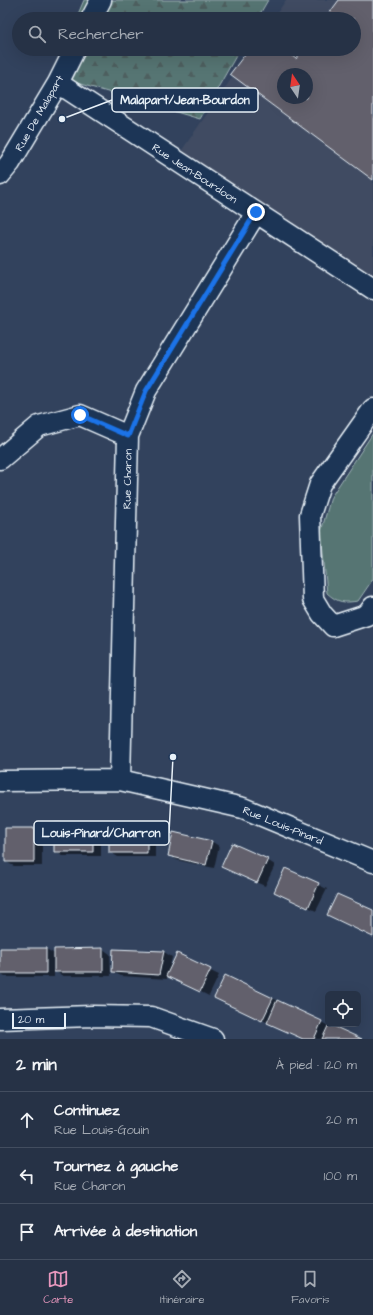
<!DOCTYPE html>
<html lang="fr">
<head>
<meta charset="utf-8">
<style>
  body { margin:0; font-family:"Architects Daughter",sans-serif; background:#2e3a4d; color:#f1f3f6 }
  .controls { position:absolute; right:12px; bottom:12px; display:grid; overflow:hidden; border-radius:6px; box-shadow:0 4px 16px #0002 }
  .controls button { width:36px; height:36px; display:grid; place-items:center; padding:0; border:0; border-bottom:1px solid #424d5f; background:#263246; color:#f1f3f6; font:20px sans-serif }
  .compass { position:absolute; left:277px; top:68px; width:36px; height:36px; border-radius:50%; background:#263246; box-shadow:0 4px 16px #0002; rotate:347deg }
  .scale { position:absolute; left:12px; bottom:10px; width:54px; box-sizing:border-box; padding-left:4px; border:2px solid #e8f1f8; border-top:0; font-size:11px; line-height:14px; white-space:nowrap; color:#e8f1f8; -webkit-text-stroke:3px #1d3557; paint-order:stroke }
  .stop { position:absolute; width:12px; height:12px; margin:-9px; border:3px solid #1a73e8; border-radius:50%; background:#fff }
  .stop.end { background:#1a73e8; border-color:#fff; box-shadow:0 1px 4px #0008 }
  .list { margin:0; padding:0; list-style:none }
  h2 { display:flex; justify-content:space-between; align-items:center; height:52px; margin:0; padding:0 16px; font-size:17px }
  h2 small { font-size:13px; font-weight:400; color:#a4aab3 }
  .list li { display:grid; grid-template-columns:26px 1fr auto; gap:12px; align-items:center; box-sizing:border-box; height:56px; padding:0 16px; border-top:1px solid #424d5f }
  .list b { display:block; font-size:15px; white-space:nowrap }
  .list p { margin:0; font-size:13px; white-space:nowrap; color:#a4aab3 }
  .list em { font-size:13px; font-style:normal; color:#a4aab3 }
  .icon { flex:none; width:22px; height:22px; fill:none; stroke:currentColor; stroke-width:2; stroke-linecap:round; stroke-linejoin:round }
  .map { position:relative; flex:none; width:373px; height:1039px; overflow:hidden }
  .search { position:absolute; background:#263246; box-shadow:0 4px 16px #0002; left:12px; right:12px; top:12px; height:44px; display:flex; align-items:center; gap:10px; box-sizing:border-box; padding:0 14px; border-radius:22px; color:#a4aab3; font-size:15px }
  .sheet { height:220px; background:#263246 }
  nav { display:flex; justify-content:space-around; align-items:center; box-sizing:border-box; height:56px; border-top:1px solid #424d5f; background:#263246; font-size:11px; color:#a4aab3 }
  nav a { display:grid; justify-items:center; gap:2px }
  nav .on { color:#e797bd }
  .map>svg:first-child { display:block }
  .built { fill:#404b62; fill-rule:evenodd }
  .grass { fill:#567573; stroke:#9fb3b6 }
  .forest { fill:url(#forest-firs); stroke:#9fb3b6 }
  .shadow { fill:#0007; fill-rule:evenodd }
  .building { fill:#62606c; stroke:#e8f1f8; fill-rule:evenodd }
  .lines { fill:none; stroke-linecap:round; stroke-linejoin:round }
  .street-casing { stroke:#e8f1f8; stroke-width:23 }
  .street { stroke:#1d3557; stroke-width:20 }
  .route { stroke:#1a73e8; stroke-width:5 }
  .labels { text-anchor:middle; stroke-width:4; stroke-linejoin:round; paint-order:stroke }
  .street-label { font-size:11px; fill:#e8f1f8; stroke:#1d3557 }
  .leader { fill:none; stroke:#e8f1f8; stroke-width:1.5 }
  .callout-dot { fill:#e8f1f8; stroke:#1d3557; stroke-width:1.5 }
  .callout { fill:#1d3557; stroke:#e8f1f8; stroke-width:1.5 }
  .callout-label { font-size:12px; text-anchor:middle; font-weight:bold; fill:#e8f1f8 }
</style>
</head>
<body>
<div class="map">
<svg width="373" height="1039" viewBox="0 0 373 1039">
  <defs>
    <pattern id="forest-firs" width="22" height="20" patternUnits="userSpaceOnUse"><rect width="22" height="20" fill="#567573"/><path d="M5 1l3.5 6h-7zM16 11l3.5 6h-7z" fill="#4e5e5e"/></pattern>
  </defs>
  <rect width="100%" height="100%" fill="#32425d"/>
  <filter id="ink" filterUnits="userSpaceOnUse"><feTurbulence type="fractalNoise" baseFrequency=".025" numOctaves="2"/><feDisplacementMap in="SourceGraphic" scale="8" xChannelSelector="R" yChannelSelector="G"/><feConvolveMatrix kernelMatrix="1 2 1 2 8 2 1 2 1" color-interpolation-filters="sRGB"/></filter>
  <g filter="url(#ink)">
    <path class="built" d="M286,0H373V284L175,160L252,49H354V19H273ZM283,74H307V98H283Z"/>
    <path class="grass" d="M373,433V579L358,601C344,603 338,603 327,593L321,532L331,497Z"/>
    <path class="forest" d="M84,0H268L257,19H76Z
      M64,49H240L200,119L53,76Z"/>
    <path class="shadow" d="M341,0H373V179L231,74L250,49H285L297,58L304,49H354V19H326ZM283,74H307V98H283Z
      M93,824L101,828V856H63L55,852Z
      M147,824L155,829V857H118L110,852V825Z
      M6,829H34L42,833V866H14L6,862Z
      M211,841L219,846L214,868L177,860L169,855Z
      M267,860L275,865L265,886L230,871Z
      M286,869L327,889L316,911L282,894Z
      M373,911V937L328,915Z
      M0,949H46L55,954L103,949L110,954L111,976H63L54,971V977H5L0,974Z
      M114,950L164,952L172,957L169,971L177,955L219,975L209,996L168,976L167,979L121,976L113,972Z
      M215,998H272L329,1026L360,1039H303Z"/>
    <path class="building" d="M339,0H373V180L230,74L249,49H283L296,59L303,49H354V19H325ZM283,74H307V98H283Z
      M54,823H93V852H54Z
      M147,823V853H109V824Z
      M5,828H34V862H5Z
      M173,832L212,841L206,865L168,856Z
      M232,843L268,859L257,883L221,867Z
      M285,868L319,883L308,908L274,892Z
      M337,894L373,910V937L327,915Z
      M0,948H46V973H0Z
      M103,948V972H54V949Z
      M113,949L164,951L159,975L112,972Z
      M177,953L211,969L200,992L166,976Z
      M225,975L273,998L262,1021L214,998Z
      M277,1000L322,1021L314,1039H303L267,1023Z
      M329,1024L362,1039H322Z"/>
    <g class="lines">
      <g class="street-casing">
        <path id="street" d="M91,19L101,0
          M58,83L373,289
          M0,175L10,163L58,83L75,49
          M373,409L320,484L310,515L313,599L322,614L333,626L367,615L373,607
          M0,459L39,426L80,415L128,436
          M120,780L128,436L146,391L256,213
          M0,781L120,780L243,808L373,862
          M0,1019L92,1016L151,1017L213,1039"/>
      </g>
      <use href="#street" class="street"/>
    </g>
  </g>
  <g class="lines" filter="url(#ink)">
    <path class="route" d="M80,415L128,436L146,391L256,212"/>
  </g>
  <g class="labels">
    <g class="street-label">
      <text transform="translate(39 113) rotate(-60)" y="4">Rue De Malapart</text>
      <text transform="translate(195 173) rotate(33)" y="4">Rue Jean-Bourdoon</text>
      <text transform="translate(127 479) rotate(-89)" y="4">Rue Charon</text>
      <text transform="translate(283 825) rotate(22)" y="4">Rue Louis-Pinard</text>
    </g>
  </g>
  <path class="leader" d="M62 119L112 100M173 757L169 833"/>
  <g class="callout-dot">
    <circle cx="62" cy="119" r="4"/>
    <circle cx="173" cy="757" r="4"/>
  </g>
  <g class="callout">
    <rect x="112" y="88" width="146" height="24" rx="4"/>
    <rect x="34" y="821" width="135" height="24" rx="4"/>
  </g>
  <g class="callout-label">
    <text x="185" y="104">Malapart/Jean-Bourdon</text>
    <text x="101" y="837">Louis-Pinard/Charron</text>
  </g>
</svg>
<div class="controls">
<button><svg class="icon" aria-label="locate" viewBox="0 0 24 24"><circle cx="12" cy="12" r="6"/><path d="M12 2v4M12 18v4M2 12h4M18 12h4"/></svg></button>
</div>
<svg class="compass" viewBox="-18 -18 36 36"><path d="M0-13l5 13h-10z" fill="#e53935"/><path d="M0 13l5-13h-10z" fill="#a4aab3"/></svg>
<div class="scale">20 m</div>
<div class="stop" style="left:80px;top:415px"></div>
<div class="stop end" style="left:256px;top:212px"></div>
<div class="search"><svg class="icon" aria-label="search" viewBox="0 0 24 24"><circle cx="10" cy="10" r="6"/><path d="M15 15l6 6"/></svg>Rechercher</div>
</div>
<section class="sheet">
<h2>2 min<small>À pied · 120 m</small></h2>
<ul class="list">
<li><svg class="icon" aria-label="ahead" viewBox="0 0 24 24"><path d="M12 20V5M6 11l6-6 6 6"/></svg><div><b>Continuez</b><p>Rue Louis-Gouin</p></div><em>20 m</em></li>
<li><svg class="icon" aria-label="left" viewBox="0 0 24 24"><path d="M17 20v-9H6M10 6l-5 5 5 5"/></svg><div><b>Tournez à gauche</b><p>Rue Charon</p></div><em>100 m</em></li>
<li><svg class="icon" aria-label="arrive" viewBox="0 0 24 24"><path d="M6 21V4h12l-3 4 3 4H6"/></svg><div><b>Arrivée à destination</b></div></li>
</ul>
</section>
<nav>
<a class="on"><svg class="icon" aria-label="map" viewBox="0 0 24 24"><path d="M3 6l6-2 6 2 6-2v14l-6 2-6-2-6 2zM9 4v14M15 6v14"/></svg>Carte</a>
<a><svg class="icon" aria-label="directions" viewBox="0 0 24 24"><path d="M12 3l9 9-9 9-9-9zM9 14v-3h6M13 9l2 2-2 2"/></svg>Itinéraire</a>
<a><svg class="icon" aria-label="saved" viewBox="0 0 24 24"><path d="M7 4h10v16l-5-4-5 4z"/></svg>Favoris</a>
</nav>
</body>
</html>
